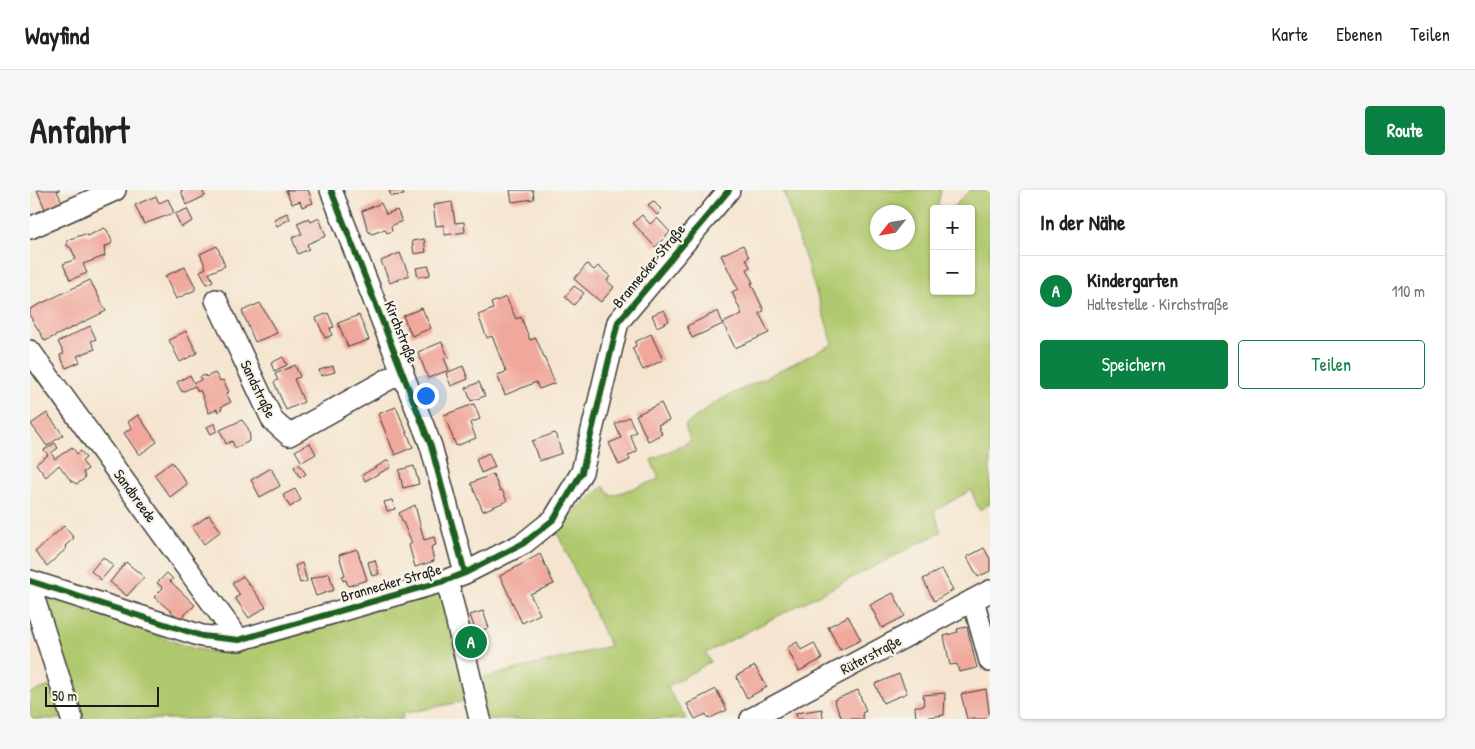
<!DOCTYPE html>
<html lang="de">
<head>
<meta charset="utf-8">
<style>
  body { margin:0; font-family:"Patrick Hand",sans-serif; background:#f6f6f6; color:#202124 }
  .controls { position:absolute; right:15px; top:15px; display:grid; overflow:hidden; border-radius:5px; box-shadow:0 1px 4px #0004 }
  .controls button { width:45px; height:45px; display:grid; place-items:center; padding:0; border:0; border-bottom:1px solid #e0e0e0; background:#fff; color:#202124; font:25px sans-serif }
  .compass { position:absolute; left:840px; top:15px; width:45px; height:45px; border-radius:50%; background:#fff; box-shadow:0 1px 4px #0004; rotate:239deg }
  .scale { position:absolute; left:15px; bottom:12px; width:114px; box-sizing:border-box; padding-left:5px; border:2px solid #1c1c1c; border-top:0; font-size:14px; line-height:18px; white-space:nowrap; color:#1c1c1c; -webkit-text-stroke:4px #f7f3e8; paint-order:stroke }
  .you { position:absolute; left:395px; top:205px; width:18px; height:18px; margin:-12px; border:4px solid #fff; border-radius:50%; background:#1a73e8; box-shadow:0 0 0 8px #1a73e833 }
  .badge { display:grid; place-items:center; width:32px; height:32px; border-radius:50%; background:#0b8043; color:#fff; font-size:16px; font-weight:700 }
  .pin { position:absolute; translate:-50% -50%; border:2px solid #fff; box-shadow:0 1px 5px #0006 }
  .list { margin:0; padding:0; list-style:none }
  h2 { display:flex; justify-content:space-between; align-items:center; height:65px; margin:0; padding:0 20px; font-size:21px }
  h2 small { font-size:16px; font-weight:400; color:#757577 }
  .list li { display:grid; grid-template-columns:32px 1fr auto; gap:15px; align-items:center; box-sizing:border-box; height:70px; padding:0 20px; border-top:1px solid #e0e0e0 }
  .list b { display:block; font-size:19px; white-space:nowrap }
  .list p { margin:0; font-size:16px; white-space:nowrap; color:#757577 }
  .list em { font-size:16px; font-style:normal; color:#757577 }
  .actions { display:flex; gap:10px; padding:15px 20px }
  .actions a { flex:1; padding:11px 0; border:1px solid #0b8043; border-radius:5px; text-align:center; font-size:18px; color:#0b8043 }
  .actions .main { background:#0b8043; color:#fff }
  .map { position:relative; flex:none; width:960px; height:529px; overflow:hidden; border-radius:5px }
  header { display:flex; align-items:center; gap:30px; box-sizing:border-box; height:70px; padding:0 25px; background:#fff; border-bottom:1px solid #e0e0e0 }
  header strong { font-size:24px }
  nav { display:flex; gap:28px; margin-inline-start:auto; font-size:18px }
  .intro { display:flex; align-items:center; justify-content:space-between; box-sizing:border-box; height:120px; padding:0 30px }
  h1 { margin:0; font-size:35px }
  .button { padding:12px 22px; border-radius:5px; background:#0b8043; color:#fff; font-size:18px; font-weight:700 }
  main { display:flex; gap:30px; padding:0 30px }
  aside { flex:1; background:#fff; border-radius:5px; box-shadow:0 1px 4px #0004 }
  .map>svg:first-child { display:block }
  .green { fill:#b1c96e; stroke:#667245; fill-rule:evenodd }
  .building { fill:#f0a79c }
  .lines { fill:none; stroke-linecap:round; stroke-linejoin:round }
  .minor-casing { stroke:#3d3a37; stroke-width:24 }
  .minor { stroke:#fff; stroke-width:21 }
  .cycleway-casing { stroke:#f7f3e8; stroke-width:9 }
  .cycleway { stroke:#1b5e20; stroke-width:6 }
  .labels { text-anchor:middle; stroke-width:4.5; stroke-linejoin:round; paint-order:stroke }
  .street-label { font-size:15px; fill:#1c1c1c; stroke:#f7f3e8 }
</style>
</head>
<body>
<header>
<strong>Wayfind</strong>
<nav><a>Karte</a><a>Ebenen</a><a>Teilen</a></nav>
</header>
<div class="intro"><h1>Anfahrt</h1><a class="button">Route</a></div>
<main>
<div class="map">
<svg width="960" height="529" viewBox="0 0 960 529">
  <rect width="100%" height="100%" fill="#f7f3e8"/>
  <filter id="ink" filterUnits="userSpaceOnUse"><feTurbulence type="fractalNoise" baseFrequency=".02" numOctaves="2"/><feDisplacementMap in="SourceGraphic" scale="10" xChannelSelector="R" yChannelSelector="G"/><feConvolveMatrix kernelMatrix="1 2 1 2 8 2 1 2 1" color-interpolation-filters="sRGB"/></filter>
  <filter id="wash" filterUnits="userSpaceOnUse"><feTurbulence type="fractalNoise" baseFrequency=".0096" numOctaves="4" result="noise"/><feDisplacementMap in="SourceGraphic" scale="20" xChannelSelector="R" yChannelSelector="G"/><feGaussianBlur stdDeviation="1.12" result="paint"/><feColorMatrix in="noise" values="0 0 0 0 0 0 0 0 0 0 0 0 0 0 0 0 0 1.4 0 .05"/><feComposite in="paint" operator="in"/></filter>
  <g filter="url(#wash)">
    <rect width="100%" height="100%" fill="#f5e5d0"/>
    <path class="green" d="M753,0H911L908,14L910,19H904V101H941V19H921L940,0H960V314L949,320L941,300L904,321L911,342L676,463L680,472L637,497L656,529H449L444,509L372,524L373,529H51L14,413L19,405L158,457L186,463L218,458L408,401L415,407L437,492L580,456L525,338L574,296L581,306L629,289L621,270L660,251L655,235L686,212L803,154ZM848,22H878V52H848Z
      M23,495L34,529H0V503Z"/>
    <g id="blocks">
      <path class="building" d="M7,0H30L27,1L32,12L15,19Z
        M151,0H172L175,6L156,15Z
        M256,0H278L283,13L272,17L270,11L262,14Z
        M359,0H372L374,5L361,6Z
        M480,0H503L504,9L482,12Z
        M126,6L129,13L138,9L144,23L114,34L105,15Z
        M623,11L632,20L627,25L618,15Z
        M422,12L425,33L434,32L435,42L415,45L414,35L406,36L403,15Z
        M351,13L356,24L367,20L372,31L361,36L362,41L357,43L355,39L342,44L338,41L332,21Z
        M157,19L163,31L151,37L145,24Z
        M257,23L260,29L247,36L244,29Z
        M612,25L620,34L627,28L640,42L625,57L603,33Z
        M279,28L281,32L289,28L296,46L277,54L279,59L268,64L262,48L272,44L267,33Z
        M74,38L77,40L82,51L81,54L74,57L75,66L53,74L57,83L40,90L33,74L46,69L41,58L37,56V50L55,44L58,46Z
        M394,49L396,62L384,64L382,51Z
        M713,55L719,67L716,69L720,77L717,79L723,93H721L734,121L729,123L739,143L705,158L693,133L712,124L702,102L708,99L691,65Z
        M187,56L195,76L179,83L183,91L177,94L170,81L176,78L170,64Z
        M370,63L379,85L360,93L351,71Z
        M557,74L564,80L568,76L580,86L577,91L584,97L571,112L544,89Z
        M399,76L400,85L388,87L386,78Z
        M155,77L165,96V100L146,109L135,86Z
        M60,90L76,121L15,151L0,126V119Z
        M544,96L554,103L544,115L535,107Z
        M476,107L486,129L491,127L500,150L506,148L525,193L509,199L506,192L475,205L467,185L476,182L462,146L457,148L448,125L463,119L461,113Z
        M230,113L247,143L225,152L212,121Z
        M392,118L401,138L382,146L373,126Z
        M634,120L639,131L627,137L622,125Z
        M688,121L693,134L662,148L657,136Z
        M298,123L304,137L300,138L302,145L295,148L286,128Z
        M329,125L339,150L318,157L308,133Z
        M60,136L66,149L61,151L65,159L47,166L50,172L36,178L30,165L34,163L28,152Z
        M156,141L167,163L150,172L139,150Z
        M621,144L633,170L613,180L602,158L606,156L605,152Z
        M412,152L418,167L414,168L419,180L398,188L388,162Z
        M253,167L257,175L244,181L241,173Z
        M265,175L270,187L264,189L274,212L256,220L244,192L248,190L245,184Z
        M303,176L305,182L291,186L289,180Z
        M433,176L438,189L421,196L416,183Z
        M185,183L190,191L193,190L199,202L196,203L201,212L191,217L192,219L188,222L187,219L179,223L170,200L168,202L165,196L152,202L147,192L160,185L164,193L171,190L170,187L175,185L176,187Z
        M449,192L455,206L441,211L436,198Z
        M631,213L639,230L628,235L632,244L618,251L606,225Z
        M444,214L450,229L440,233L446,248L426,256L414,225Z
        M366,217L383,257L365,265L348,224Z
        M17,223L33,245L17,256L1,234Z
        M108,225L127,252L109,265L94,243L102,238L98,232Z
        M599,227L606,242L600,245L607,261L598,266L600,270L589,275L579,253L591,248L585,234Z
        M212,230L218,238L220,247L218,252L205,258L202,251L196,254L190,240Z
        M185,233L187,241L181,244L177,237Z
        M525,243L532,263L509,271L502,251Z
        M25,253L28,258L21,263L25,269L42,257L47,264L51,261L56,268L52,271L58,279L53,282L55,288L47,294L41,291L29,275L16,287L6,274L18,265L14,260Z
        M280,253L286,264L272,272L265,261Z
        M459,263L465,277L451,283L446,269Z
        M358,270L361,277L335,291L332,285Z
        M142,272L157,294L140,307L124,285Z
        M269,274L276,284L270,288L264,277Z
        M384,276L389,294L373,298L369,280Z
        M241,278L250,296L230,307L221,290Z
        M463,284L470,301L472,300L477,311L453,321L441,293Z
        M265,299L271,310L260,317L253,305Z
        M362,310L365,319L357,321L354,312Z
        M385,315L394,350L404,347L406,355L401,357L404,371L385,377L379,355L382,353L369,323Z
        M179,325L191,341L174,354L162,337Z
        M34,336L44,348L35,356L37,358L17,376L5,362Z
        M954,358L960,369V381L948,387L937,367Z
        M327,359L337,390L318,396L316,390L313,391L312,386L315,385L309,365Z
        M510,364L524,394L500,404L510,424L492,433L470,386Z
        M73,367L83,376L71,390L61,381Z
        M345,370L349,384L342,386L338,372Z
        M96,372L114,387L97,406L80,392Z
        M272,373L277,391L270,393L265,376Z
        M912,379L923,400L904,411L893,389Z
        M137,383L143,389L140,391L165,415L150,429L124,407L133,398L127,393Z
        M299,383L304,400L286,406L280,389Z
        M213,386L236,417L219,428L205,408L210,405L202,393Z
        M863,403L875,426L852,438L840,415Z
        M453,421L459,438L446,442L440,425Z
        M818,426L831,450L810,460L798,437Z
        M937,437L947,478L929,482L927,474L920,475L914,446L928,442L927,439Z
        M767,452L771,460L784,453L792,469L769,481L757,458Z
        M725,476L737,497L717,508L706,486Z
        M869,484L877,503L853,513L845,494Z
        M686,499L697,520L678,529L676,524L665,529L657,514Z
        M956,499L960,529H937L931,504Z
        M828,500L836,521L832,523L834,529H812L804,510Z
        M915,503L914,525L886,529L885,516H894L893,505Z
        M792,519L793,529H767L766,523Z"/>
    </g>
  </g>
  <g filter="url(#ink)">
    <use href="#blocks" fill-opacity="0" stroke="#3d3a37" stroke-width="1"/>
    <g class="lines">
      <g class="minor-casing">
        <path id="minor" d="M301,0L401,256L435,383
          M0,38L85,0
          M186,110L243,231L259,245L373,181
          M0,161L209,450
          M417,390L450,529
          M0,391L172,446L209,450L417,390L435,383L494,353L524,329L552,282L588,132L699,0
          M3,392L4,409L42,529
          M943,410L960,471
          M721,529L960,401"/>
      </g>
      <use href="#minor" class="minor"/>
      <g class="cycleway-casing">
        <path id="cycleway" d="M301,0L401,256L435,383
          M0,391L172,446L209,450L417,390L435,383L494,353L524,329L552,282L588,132L699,0"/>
      </g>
      <use href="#cycleway" class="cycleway"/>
    </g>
  </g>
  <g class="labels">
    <g class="street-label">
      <text transform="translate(619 76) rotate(-50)" y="5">Brannecker Straße</text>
      <text transform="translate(371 142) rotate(68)" y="5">Kirchstraße</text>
      <text transform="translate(228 199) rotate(64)" y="5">Sandstraße</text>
      <text transform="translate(105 306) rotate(54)" y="5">Sandbreede</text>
      <text transform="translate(361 393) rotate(-16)" y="5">Brannecker Straße</text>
      <text transform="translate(841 465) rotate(-28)" y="5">Rüterstraße</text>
    </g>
  </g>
</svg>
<div class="controls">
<button>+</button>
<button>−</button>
</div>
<svg class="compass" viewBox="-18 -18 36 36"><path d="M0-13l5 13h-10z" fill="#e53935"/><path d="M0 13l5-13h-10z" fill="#757577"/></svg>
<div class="scale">50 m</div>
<div class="you"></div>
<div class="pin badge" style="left:441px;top:452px">A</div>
</div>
<aside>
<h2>In der Nähe<small></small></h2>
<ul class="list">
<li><span class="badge">A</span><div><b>Kindergarten</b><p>Haltestelle · Kirchstraße</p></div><em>110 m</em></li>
</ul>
<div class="actions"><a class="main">Speichern</a><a>Teilen</a></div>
</aside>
</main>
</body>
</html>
